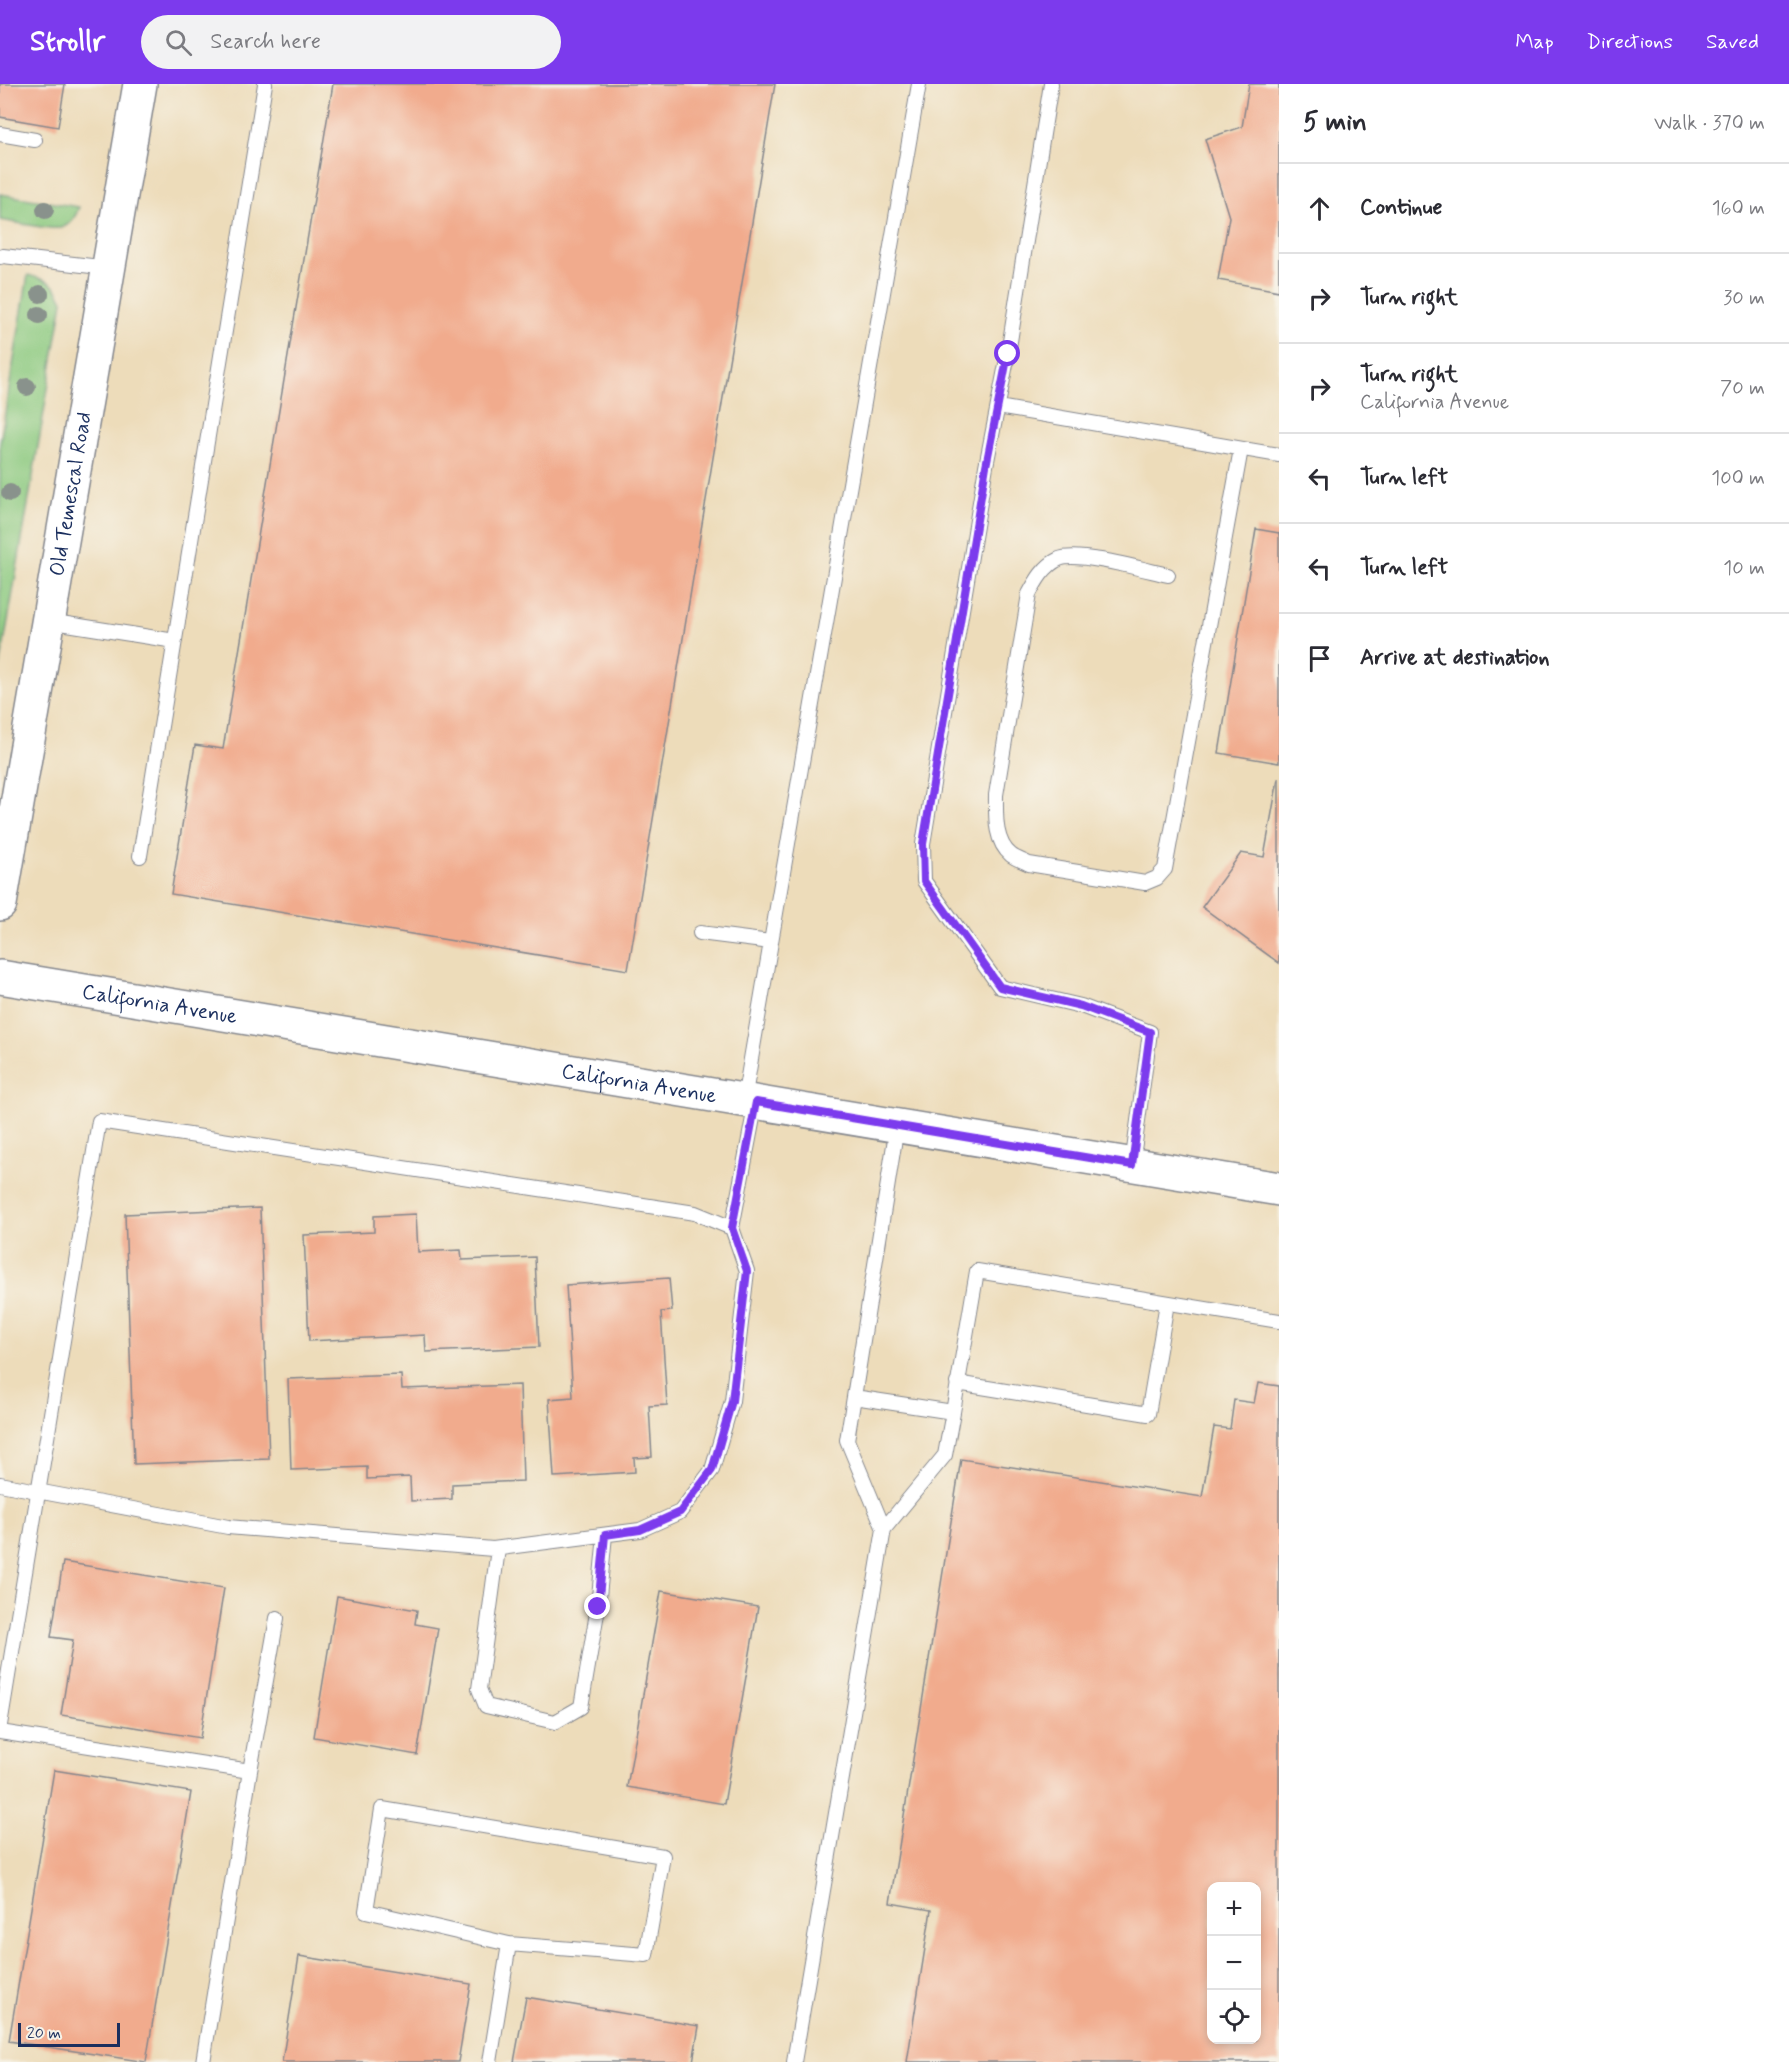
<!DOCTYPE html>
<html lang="en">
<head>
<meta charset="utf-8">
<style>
  body { margin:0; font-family:Mynerve,sans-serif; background:#f2f2f3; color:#2b2b33 }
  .controls { position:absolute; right:18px; bottom:18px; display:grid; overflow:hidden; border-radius:12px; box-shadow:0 3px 9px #0003 }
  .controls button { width:54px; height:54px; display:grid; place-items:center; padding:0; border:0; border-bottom:2px solid #e1e1e2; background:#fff; color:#2b2b33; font:30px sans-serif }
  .scale { position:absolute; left:18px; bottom:15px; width:102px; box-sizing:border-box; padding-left:6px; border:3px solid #1b2f5e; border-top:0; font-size:16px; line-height:21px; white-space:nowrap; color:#1b2f5e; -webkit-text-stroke:4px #f7f3e8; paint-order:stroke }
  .stop { position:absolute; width:18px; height:18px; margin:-14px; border:4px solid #7c3aed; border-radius:50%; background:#fff }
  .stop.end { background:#7c3aed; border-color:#fff; box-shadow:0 2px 6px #0008 }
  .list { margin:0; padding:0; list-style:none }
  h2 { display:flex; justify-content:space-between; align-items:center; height:78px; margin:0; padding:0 24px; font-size:26px }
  h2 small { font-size:20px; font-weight:400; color:#7c7c81 }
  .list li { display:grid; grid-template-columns:39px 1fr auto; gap:18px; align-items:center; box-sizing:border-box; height:90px; padding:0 24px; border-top:2px solid #e1e1e2 }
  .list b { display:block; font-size:22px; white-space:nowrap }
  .list p { margin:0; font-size:20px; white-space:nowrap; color:#7c7c81 }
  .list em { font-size:20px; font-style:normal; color:#7c7c81 }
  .icon { flex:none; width:33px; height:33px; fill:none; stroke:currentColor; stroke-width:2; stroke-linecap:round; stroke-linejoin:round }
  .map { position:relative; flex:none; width:1279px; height:1978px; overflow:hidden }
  header { display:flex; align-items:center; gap:36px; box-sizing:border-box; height:84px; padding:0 30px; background:#7c3aed; color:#fff }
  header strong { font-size:28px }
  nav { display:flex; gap:33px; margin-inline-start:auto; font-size:21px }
  .search { width:420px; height:54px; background:#f2f2f3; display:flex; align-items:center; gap:15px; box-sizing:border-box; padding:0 21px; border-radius:33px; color:#7c7c81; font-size:22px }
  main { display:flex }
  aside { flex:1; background:#fff }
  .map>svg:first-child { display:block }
  .green { fill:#8bc97f; stroke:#537c6e; stroke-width:1.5 }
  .building { fill:#f1ab8d; fill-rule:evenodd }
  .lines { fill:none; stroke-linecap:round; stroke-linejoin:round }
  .service-casing { stroke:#84868c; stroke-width:16 }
  .tertiary-casing { stroke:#84868c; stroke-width:36 }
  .secondary-casing { stroke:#84868c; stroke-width:36 }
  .service { stroke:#fff; stroke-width:14 }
  .tertiary { stroke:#fff; stroke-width:33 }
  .secondary { stroke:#fff; stroke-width:33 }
  .tree { fill:#89928c }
  .route { stroke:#7c3aed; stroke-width:8 }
  .labels { text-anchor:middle; stroke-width:4.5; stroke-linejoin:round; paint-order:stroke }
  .street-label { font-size:21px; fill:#1b2f5e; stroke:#f7f3e8 }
</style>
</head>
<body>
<header>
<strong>Strollr</strong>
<div class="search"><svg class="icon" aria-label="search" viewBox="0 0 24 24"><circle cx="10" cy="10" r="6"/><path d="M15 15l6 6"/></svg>Search here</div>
<nav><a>Map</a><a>Directions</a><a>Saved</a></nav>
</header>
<main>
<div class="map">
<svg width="1279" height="1978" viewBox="0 0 1279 1978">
  <rect width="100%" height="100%" fill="#f7f3e8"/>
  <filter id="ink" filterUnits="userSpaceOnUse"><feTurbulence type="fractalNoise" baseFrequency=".0167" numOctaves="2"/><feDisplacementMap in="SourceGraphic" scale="12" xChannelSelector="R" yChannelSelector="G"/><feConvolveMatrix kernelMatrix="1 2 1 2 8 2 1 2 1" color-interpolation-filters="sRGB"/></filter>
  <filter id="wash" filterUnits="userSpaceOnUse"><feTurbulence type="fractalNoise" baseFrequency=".008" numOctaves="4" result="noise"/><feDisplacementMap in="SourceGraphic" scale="24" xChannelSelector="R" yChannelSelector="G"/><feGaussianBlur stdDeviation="1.35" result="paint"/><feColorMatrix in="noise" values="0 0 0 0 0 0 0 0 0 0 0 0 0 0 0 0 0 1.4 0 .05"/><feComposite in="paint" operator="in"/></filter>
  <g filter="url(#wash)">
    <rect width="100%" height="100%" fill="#eddcba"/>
    <path class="green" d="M0,110L79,123C76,132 70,141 61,144C48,146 15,138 0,136Z
      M28,191C47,196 54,197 63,217L0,583V359Z"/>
    <g id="blocks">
      <path class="building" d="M0,0H65L58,43L0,33Z
        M333,0H775L628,886L171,810L195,661L223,665Z
        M1249,0H1279V207L1218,196L1229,133L1205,55L1242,43Z
        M1256,445L1279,449V679L1219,669Z
        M1278,695H1279V879L1202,823L1241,769L1264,773Z
        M260,1124L269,1375L134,1380L125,1130Z
        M416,1130L418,1168L461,1166L462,1176L535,1173L539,1263L426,1268L425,1251L309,1257L304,1151L374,1148V1132Z
        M669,1194L672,1227L661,1228L667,1321L649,1322L652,1373L634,1374L635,1388L554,1393L549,1315L573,1313L566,1201Z
        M401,1291L402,1305L520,1301L523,1397L452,1400V1415L411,1417L410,1393L367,1395V1383L291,1386L288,1295Z
        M1258,1299L1279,1302V1978H907L931,1826L890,1819L961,1375L1202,1413L1214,1343L1230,1345L1234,1316L1254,1319ZM1212,1802H1256V1956H1212Z
        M63,1478L224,1504L200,1654L61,1631L73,1556L51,1553Z
        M661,1507L758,1523L724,1720L627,1703Z
        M337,1512L417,1526L415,1540L438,1544L417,1671L314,1653Z
        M54,1686L191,1708L146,1978L9,1957Z
        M299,1872L471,1900L458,1978H282Z
        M526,1913L699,1942L693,1978H514Z"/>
    </g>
  </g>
  <g filter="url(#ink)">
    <use href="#blocks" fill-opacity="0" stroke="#84868c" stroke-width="1.5"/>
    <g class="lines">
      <g class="service-casing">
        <path id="service" d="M1051,0L1008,270L986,382L923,760L924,797L1000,903L1081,922L1150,948L1132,1081
          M0,50L35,56
          M0,173L3,172L109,184
          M998,323L1279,371
          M1168,491C1145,486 1078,467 1059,475C1044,482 1036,497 1029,510L996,711C996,731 994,757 1011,771C1016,775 1024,777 1029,780L1145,799L1157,794L1165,785L1241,365
          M48,537L175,557
          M140,772L265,0
          M700,849L771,858L919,0
          M744,1016L771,858
          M897,1042L854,1313L953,1328L977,1187L1279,1237
          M732,1144L756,1018
          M957,1299L1148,1330L1167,1219
          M854,1313L847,1356L884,1445L945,1371L953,1328
          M0,1400L228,1443L493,1465L640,1446L680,1428L712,1386L732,1317L747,1187L732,1144L695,1129L99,1037L0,1641
          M498,1465L479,1605L486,1622L555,1638L581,1623L598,1523L605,1451
          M0,1648L250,1687L203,1978
          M250,1687L277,1534
          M382,1725L663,1772L646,1871L509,1860L366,1827Z
          M490,1978L509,1860
          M794,1978L884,1445"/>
      </g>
      <g class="tertiary-casing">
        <g id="tertiary">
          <path id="s1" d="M0,820L140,0"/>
        </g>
      </g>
      <g class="secondary-casing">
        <g id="secondary">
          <path id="s2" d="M0,893L1279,1105"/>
        </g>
      </g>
      <use href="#service" class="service"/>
      <use href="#tertiary" class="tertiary"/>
      <use href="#secondary" class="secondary"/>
    </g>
    <g class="tree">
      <circle cx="45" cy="126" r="9"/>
      <circle cx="40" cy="210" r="9"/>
      <circle cx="39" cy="231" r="9"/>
      <circle cx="27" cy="303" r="9"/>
      <circle cx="10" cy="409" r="9"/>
    </g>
  </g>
  <g class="lines" filter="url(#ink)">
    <path class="route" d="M598,1523L605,1451L640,1446L680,1428L712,1386L732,1317L747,1187L732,1144L756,1018L1132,1081L1150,948L1081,922L1000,903L924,797L923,760L986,382L1008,270"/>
  </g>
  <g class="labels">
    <g class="street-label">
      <text dy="7" stroke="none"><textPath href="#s1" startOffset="416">Old Temescal Road</textPath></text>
      <text dy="7" stroke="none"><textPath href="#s2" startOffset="162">California Avenue</textPath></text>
      <text dy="7" stroke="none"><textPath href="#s2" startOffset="648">California Avenue</textPath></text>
    </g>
  </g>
</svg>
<div class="controls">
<button>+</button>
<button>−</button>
<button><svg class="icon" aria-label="locate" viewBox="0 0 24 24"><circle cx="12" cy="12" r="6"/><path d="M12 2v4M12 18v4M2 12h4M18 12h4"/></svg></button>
</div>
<div class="scale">20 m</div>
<div class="stop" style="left:1008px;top:270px"></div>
<div class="stop end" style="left:598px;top:1523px"></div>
</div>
<aside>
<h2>5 min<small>Walk · 370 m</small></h2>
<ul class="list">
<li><svg class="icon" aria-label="ahead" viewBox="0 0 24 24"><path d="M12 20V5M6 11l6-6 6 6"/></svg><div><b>Continue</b></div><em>160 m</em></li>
<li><svg class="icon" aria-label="right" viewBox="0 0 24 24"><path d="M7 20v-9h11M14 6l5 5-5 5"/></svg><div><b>Turn right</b></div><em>30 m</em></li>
<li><svg class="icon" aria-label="right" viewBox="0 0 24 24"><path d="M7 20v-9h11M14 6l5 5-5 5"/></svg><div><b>Turn right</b><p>California Avenue</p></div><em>70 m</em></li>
<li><svg class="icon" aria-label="left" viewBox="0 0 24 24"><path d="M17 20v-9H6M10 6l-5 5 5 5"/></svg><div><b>Turn left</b></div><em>100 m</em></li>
<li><svg class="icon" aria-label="left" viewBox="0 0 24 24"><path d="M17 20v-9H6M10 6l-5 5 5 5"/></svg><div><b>Turn left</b></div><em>10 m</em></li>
<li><svg class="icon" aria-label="arrive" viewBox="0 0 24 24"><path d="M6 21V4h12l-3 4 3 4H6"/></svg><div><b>Arrive at destination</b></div></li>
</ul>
</aside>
</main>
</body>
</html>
